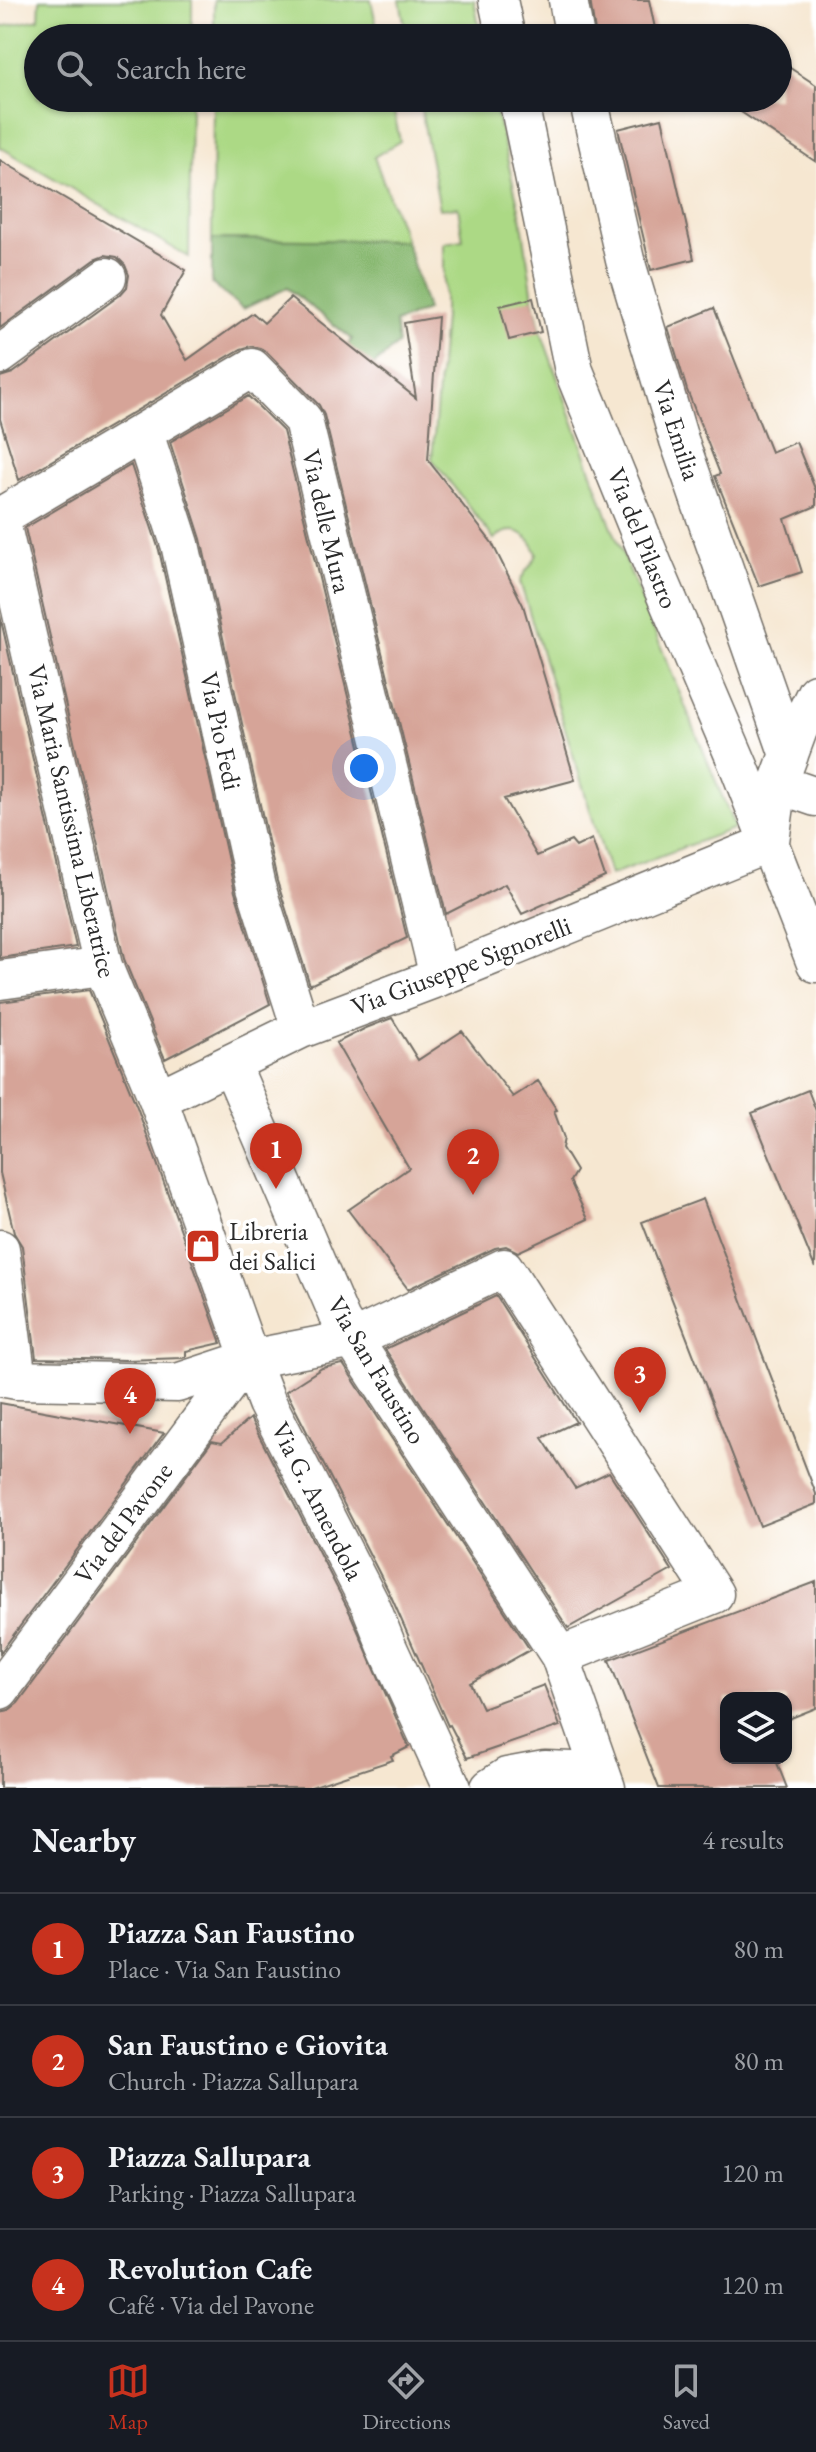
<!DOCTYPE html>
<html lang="en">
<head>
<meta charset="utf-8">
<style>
  body { margin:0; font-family:"EB Garamond",serif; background:#20242c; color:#f1f3f6 }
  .controls { position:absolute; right:24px; bottom:24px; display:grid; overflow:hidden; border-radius:16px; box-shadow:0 2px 6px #0004 }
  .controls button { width:72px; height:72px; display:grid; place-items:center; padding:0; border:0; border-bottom:2px solid #363941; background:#171b24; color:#f1f3f6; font:40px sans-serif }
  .you { position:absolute; left:364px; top:768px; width:28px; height:28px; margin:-20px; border:6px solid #fff; border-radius:50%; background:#1a73e8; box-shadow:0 0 0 12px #1a73e833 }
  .badge { display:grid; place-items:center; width:52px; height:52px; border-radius:50%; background:#c8321e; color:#fff; font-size:26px; font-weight:700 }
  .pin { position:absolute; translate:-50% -66px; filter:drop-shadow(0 2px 4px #0008) }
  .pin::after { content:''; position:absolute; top:42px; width:28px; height:24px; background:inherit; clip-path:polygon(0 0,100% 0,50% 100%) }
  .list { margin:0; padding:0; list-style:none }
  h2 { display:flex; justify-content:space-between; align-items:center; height:104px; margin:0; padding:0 32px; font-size:34px }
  h2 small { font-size:26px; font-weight:400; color:#9ea1a6 }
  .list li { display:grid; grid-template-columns:52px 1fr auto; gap:24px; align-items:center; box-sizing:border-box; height:112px; padding:0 32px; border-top:2px solid #363941 }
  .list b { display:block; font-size:30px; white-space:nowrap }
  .list p { margin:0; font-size:26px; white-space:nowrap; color:#9ea1a6 }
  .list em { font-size:26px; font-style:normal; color:#9ea1a6 }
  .icon { flex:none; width:44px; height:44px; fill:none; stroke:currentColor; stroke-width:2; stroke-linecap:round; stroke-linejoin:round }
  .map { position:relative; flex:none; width:816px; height:1788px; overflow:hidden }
  .search { position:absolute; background:#171b24; box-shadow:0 2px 6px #0004; left:24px; right:24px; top:24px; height:88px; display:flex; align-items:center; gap:20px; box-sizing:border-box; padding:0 28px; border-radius:44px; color:#9ea1a6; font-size:30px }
  .sheet { height:552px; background:#171b24 }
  nav { display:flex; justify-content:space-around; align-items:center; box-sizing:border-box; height:112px; border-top:2px solid #363941; background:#171b24; font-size:22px; color:#9ea1a6 }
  nav a { display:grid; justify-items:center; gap:4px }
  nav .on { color:#c8321e }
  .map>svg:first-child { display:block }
  .green { fill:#acd985; stroke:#6c8258; stroke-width:2 }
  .forest { fill:#89b972; stroke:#5a724e; stroke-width:2 }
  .building { fill:#d6a498 }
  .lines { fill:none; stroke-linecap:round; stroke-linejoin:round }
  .minor-casing { stroke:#726d65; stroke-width:41 }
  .minor { stroke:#fff; stroke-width:38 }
  .labels { text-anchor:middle; stroke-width:7; stroke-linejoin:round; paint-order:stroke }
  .street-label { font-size:26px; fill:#2b2b2b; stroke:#fff }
  .poi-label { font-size:26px; fill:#2b2b2b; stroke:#fff; text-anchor:start }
</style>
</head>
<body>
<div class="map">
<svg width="816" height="1788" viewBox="0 0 816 1788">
  <rect width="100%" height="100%" fill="#fff"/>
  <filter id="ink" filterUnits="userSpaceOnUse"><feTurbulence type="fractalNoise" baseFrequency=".0125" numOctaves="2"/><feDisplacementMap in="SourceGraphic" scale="16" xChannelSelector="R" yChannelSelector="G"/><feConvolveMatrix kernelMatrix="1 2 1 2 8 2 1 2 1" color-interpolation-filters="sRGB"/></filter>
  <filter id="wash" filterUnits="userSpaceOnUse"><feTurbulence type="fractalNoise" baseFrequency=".006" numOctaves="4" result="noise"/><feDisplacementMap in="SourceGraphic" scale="32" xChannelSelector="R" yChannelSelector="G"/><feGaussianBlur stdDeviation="1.8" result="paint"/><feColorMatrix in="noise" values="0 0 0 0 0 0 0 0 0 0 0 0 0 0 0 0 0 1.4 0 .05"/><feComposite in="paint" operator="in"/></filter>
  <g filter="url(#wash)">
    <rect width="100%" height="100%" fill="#f6e7d1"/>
    <path class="green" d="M40,0H192V38H38V98H191L189,257L0,147V27L39,19Z
      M214,0H371L379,38H214Z
      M400,0H474L481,38H407Z
      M213,98H391L400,141L374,157L406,241L212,239Z
      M419,98H493L522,222L533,298L541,332L607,515L735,828L610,875L520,582C523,571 533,566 537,554C529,533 513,523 494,539L432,459L444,317V243L463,240L458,207L440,209Z"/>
    <path class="forest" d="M212,239L406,241L427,310L395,323L398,344L343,392L338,358L352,339L287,288L243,309L212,284Z"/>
    <g id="blocks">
      <path class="building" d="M590,0H649L657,38H596Z
        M778,60L816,85V162L720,98H778Z
        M662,118L694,259L651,270L618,129Z
        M0,160L186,270L161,315L187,360L253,313L264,323L290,298L416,398L404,323L438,317L428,460L492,543L523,605L575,780L504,799L537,856L571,841L576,847L592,839L605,877L522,914L505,884L446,914L324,415L319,405L267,352L260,348L251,346L241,349L19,480L0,419V377L13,373L120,295L127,287L129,275L125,265L117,257L105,255L95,259L0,328Z
        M533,298L541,332L509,340L500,306Z
        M714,308L771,452L796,442L816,491V506L785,519L802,572L759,586L715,476L720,474L687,390L668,327Z
        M248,396L283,431L407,938L310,985L277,881L201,539L170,442Z
        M131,465L159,550L235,892L270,1004L165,1059L124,959L25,528Z
        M0,616L76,947L0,958Z
        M89,990L137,1107L221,1343L186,1351V1357L182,1358L127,1360L36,1358L22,1246L14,1233L0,1173V1002Z
        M392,1018L418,1060L462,1031L513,1097L538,1081L557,1110L554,1111L564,1138L562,1148L576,1171L570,1181L588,1219L518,1252L506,1246L495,1248L408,1289L348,1210L409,1168L336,1043L366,1028Z
        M808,1090L816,1111L815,1268L752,1113Z
        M703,1199L816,1494V1504L760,1526L642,1222Z
        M496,1296L576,1422L542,1438L575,1488L609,1472L672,1570L568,1628L385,1349Z
        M343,1364L530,1650L470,1683L482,1708L544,1685L560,1726L467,1758L450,1725L448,1726L390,1594L286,1391L322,1368Z
        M0,1403L164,1433L0,1653Z
        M250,1418L350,1613L409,1747L391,1756L393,1760L308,1788H0V1712L9,1710L18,1703L212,1441L222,1443Z
        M816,1582V1708L786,1720V1698H726V1758H775L787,1788H659L609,1660Z"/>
    </g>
  </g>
  <g filter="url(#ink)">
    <use href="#blocks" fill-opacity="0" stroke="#726d65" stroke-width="2"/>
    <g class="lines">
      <g class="minor-casing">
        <path id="minor" d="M498,0L506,38
          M568,0L575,38
          M518,98L574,371L653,565L740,769L816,963
          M588,98L625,260L679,440L789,755
          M0,355L107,277
          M144,433L180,544L256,887L301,1029
          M0,517L252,368L303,420L439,977
          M0,518L103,966L158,1099L250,1359L267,1403L370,1604L386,1644L452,1788
          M778,784L816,797
          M770,841L778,784L798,730L816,693
          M0,980L103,966
          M231,1064L341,1321L560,1656L606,1788
          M158,1099L301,1029L439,977L769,843
          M0,1249L17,1380
          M0,1377L17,1380L177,1383L250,1359L354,1339L504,1268L714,1594L560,1656
          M0,1690L236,1373L250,1359
          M490,1788L507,1777L545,1770L600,1772"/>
      </g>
      <use href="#minor" class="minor"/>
    </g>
  </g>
  <defs>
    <g id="shop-square" transform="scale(1.8)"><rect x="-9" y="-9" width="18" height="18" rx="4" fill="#c8321e" stroke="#fff"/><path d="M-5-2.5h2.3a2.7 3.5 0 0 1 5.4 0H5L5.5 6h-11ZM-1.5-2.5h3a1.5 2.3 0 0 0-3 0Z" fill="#fff"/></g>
  </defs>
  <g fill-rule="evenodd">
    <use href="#shop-square" x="203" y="1246"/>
  </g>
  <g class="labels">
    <g class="street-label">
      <text transform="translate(677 430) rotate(72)" y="9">Via Emilia</text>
      <text transform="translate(327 521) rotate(77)" y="9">Via delle Mura</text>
      <text transform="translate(643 538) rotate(68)" y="9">Via del Pilastro</text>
      <text transform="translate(221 731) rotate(78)" y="9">Via Pio Fedi</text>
      <text transform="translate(72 821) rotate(77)" y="9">Via Maria Santissima Liberatrice</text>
      <text transform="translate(461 966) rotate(-21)" y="9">Via Giuseppe Signorelli</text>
      <text transform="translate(377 1370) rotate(59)" y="9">Via San Faustino</text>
      <text transform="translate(318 1501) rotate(63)" y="9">Via G. Amendola</text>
      <text transform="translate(123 1523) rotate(-53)" y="9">Via del Pavone</text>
    </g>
    <g class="poi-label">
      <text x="229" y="1240">Libreria<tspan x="229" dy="30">dei Salici</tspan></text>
    </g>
  </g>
</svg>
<div class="controls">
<button><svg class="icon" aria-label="layers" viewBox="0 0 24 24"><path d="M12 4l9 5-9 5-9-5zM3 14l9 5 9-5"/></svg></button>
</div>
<div class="you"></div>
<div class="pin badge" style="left:276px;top:1189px">1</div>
<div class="pin badge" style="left:473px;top:1195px">2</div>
<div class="pin badge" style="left:640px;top:1413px">3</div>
<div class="pin badge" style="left:130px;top:1434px">4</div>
<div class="search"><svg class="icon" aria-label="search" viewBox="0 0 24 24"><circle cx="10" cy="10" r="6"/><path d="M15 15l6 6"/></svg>Search here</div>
</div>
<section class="sheet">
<h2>Nearby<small>4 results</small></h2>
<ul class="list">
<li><span class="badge">1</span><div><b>Piazza San Faustino</b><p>Place · Via San Faustino</p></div><em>80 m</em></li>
<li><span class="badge">2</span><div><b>San Faustino e Giovita</b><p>Church · Piazza Sallupara</p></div><em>80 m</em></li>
<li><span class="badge">3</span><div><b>Piazza Sallupara</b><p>Parking · Piazza Sallupara</p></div><em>120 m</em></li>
<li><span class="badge">4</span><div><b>Revolution Cafe</b><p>Café · Via del Pavone</p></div><em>120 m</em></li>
</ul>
</section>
<nav>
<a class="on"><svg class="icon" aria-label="map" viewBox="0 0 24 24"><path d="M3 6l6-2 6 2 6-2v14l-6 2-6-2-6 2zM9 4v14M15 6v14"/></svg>Map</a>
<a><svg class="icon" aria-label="directions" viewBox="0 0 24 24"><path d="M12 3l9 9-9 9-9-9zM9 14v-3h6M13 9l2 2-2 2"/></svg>Directions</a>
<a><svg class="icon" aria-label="saved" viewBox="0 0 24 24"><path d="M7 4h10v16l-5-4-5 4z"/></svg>Saved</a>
</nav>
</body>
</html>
